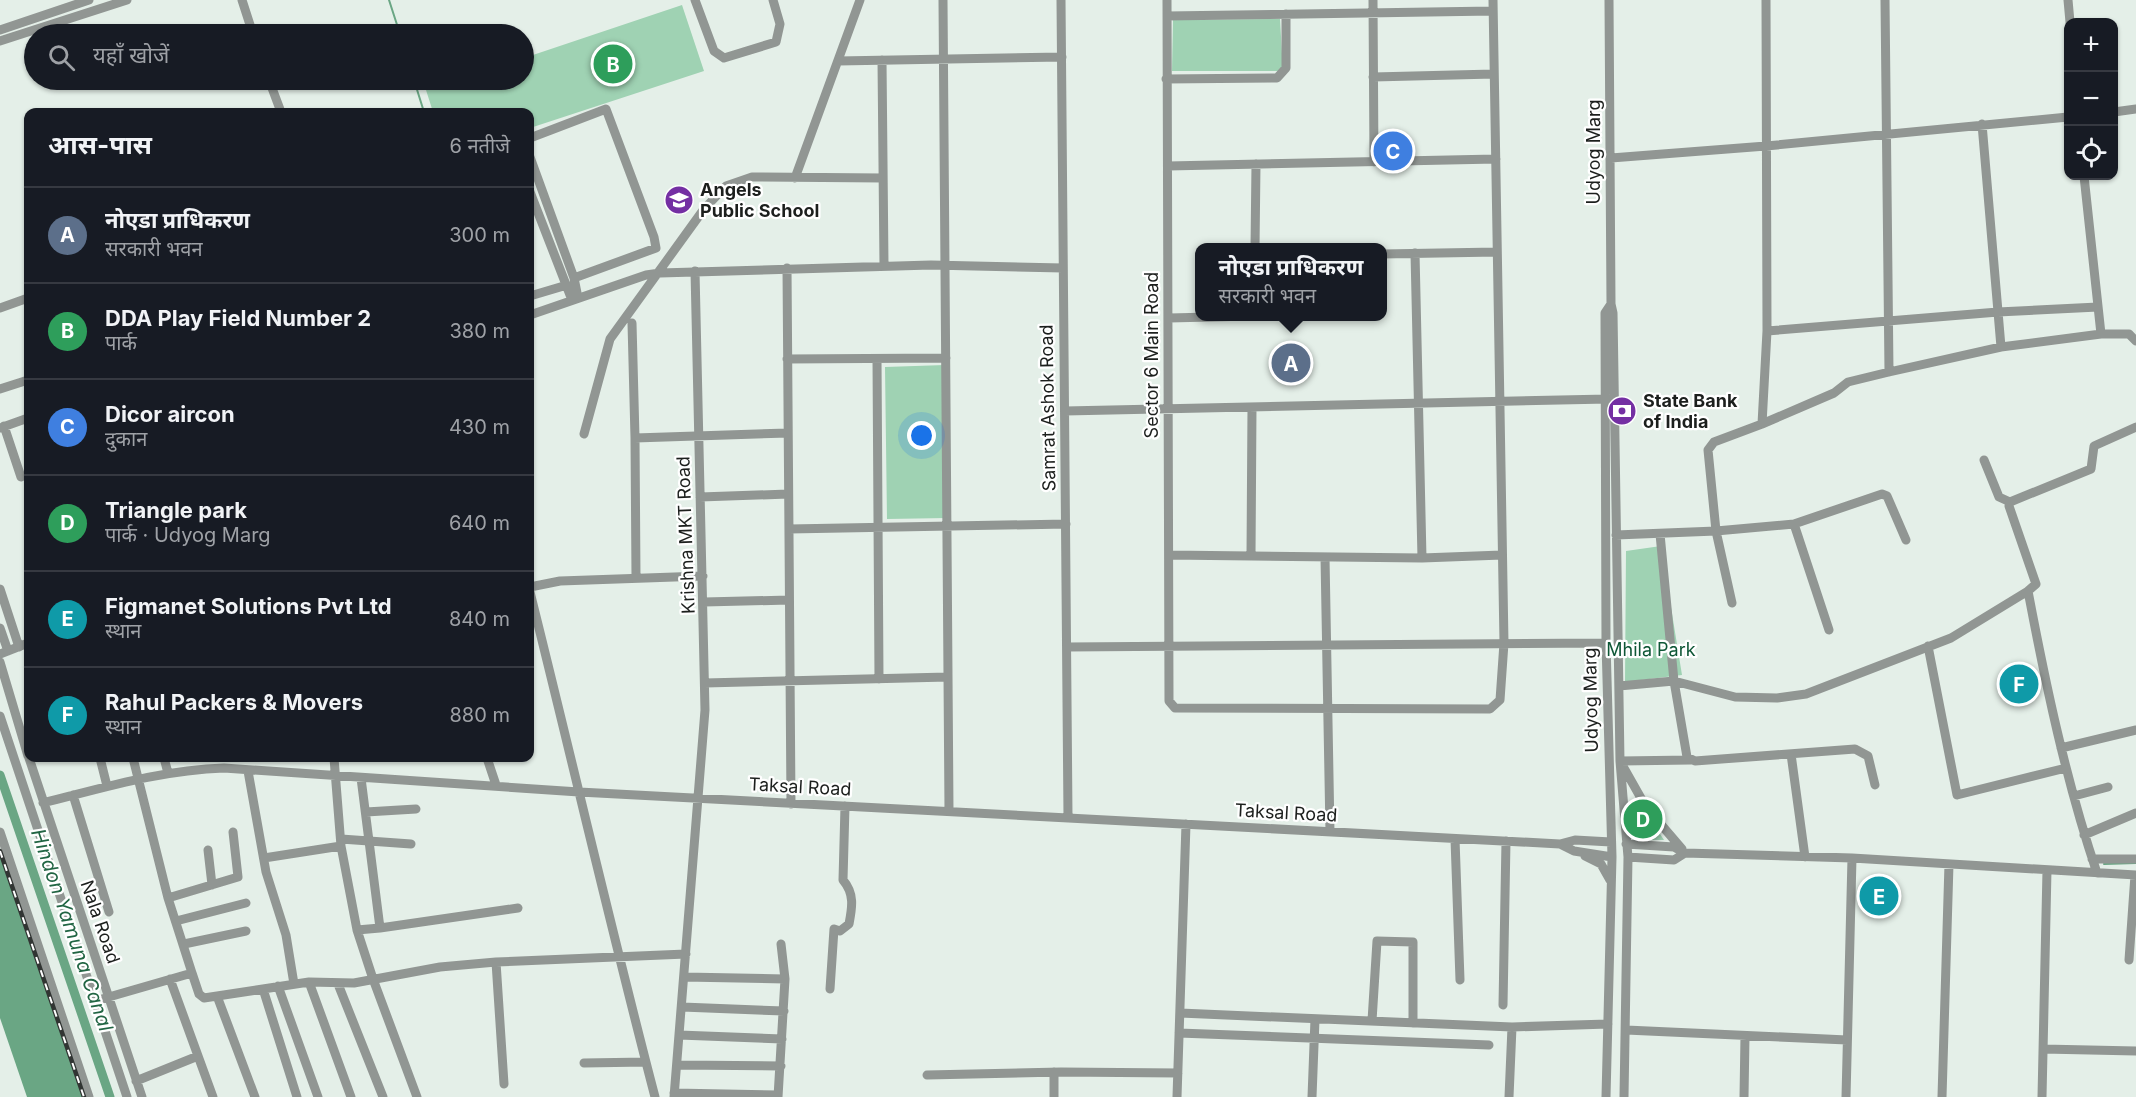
<!DOCTYPE html>
<html lang="hi">
<head>
<meta charset="utf-8">
<style>
  body { margin:0; font-family:Inter,"Noto Sans Devanagari",sans-serif; background:#242831; color:#f1f3f6 }
  .controls { position:absolute; right:18px; top:18px; display:grid; overflow:hidden; border-radius:12px; box-shadow:0 2px 4px #0004 }
  .controls button { width:54px; height:54px; display:grid; place-items:center; padding:0; border:0; border-bottom:2px solid #363941; background:#171b24; color:#f1f3f6; font:30px sans-serif }
  .you { position:absolute; left:922px; top:436px; width:21px; height:21px; margin:-15px; border:4px solid #fff; border-radius:50%; background:#1a73e8; box-shadow:0 0 0 9px #1a73e833 }
  .badge { display:grid; place-items:center; width:39px; height:39px; border-radius:50%; background:#b99bd1; color:#fff; font-size:20px; font-weight:700 }
  .pin { position:absolute; translate:-50% -50%; border:3px solid #fff; box-shadow:0 2px 6px #0006 }
  .popup { position:absolute; left:1195px; top:243px; width:192px; height:78px; box-sizing:border-box; display:grid; place-content:center; border-radius:12px; background:#171b24; filter:drop-shadow(0 2px 4px #0005); font-size:20px; white-space:nowrap; color:#9ea1a6 }
  .popup b { font-size:22px; color:#f1f3f6 }
  .popup::after { content:''; position:absolute; left:50%; top:100%; margin-left:-12px; border:12px solid transparent; border-top-color:#171b24 }
  .list { margin:0; padding:0; list-style:none }
  h2 { display:flex; justify-content:space-between; align-items:center; height:78px; margin:0; padding:0 24px; font-size:26px }
  h2 small { font-size:20px; font-weight:400; color:#9ea1a6 }
  .list li { display:grid; grid-template-columns:39px 1fr auto; gap:18px; align-items:center; box-sizing:border-box; height:96px; padding:0 24px; border-top:2px solid #363941 }
  .list b { display:block; font-size:22px; white-space:nowrap }
  .list p { margin:0; font-size:20px; white-space:nowrap; color:#9ea1a6 }
  .list em { font-size:20px; font-style:normal; color:#9ea1a6 }
  .icon { flex:none; width:33px; height:33px; fill:none; stroke:currentColor; stroke-width:2; stroke-linecap:round; stroke-linejoin:round }
  .map { position:relative; flex:none; width:2136px; height:1097px; overflow:hidden }
  .search { position:absolute; background:#171b24; box-shadow:0 2px 4px #0004; left:24px; top:24px; width:510px; height:66px; display:flex; align-items:center; gap:15px; box-sizing:border-box; padding:0 21px; border-radius:33px; color:#9ea1a6; font-size:22px }
  .panel { position:absolute; background:#171b24; box-shadow:0 2px 4px #0004; left:24px; top:108px; width:510px; height:654px; border-radius:12px }
  .map>svg:first-child { display:block }
  .green { fill:#9fd2b3 }
  .water { fill:#6aa684 }
  .lines { fill:none; stroke-linecap:round; stroke-linejoin:round }
  .stream { stroke:#6aa684; stroke-width:2 }
  .canal { stroke:#6aa684; stroke-width:9 }
  .minor { stroke:#919693; stroke-width:9 }
  .rail-casing { stroke:#313533; stroke-width:4.5 }
  .rail { stroke:#fff; stroke-width:2; stroke-dasharray:7; stroke-linecap:butt }
  .labels { text-anchor:middle; stroke-width:4.5; stroke-linejoin:round; paint-order:stroke }
  .street-label { font-size:18px; fill:#1c1f1d; stroke:#fff }
  .poi-label { font-size:18px; font-weight:bold; fill:#1c1f1d; stroke:#fff; text-anchor:start }
  .park-label { font-size:18px; fill:#0e5736; stroke:#fff }
  .water-label { font-size:20px; font-style:italic; fill:#216543; stroke:#fff }
</style>
</head>
<body>
<div class="map">
<svg width="2136" height="1097" viewBox="0 0 2136 1097">
  <rect width="100%" height="100%" fill="#e4efe8"/>
  <path class="green" d="M682,5L704,71L530,128V112H433L426,90L458,80H524V58Z
    M1280,19L1283,71H1172L1173,20Z
    M945,365L947,518L887,519L885,367Z
    M1661,546L1682,675L1625,682L1626,551Z
    M1636,798L1664,840H1635Z"/>
  <path class="water" d="M0,855L83,1097H27L0,1018Z"/>
  <g class="lines">
    <path class="stream" d="M389,0L400,34
      M414,80L424,112
      M2104,864L2136,863"/>
    <path class="canal" d="M0,775L110,1097"/>
    <path class="minor" d="M242,0L253,34
      M695,0L714,51L724,58L776,42L780,24L773,0
      M943,0L949,811
      M1061,0L1068,817
      M1167,0L1169,701L1175,708L1490,709L1500,700L1504,643L1493,0
      M1373,0L1374,162
      M1609,0L1611,304L1613,313L1620,761L1628,857L1624,1097
      M1766,0L1767,331L1762,424L1834,393L1848,382L1889,372L2001,347L2101,334H2129L2136,341
      M1885,0L1889,372
      M2068,0L2070,22
      M1167,16L1493,11
      M0,30L89,0
      M0,41L127,0
      M882,60L884,266
      M838,61L1062,57
      M1373,77L1494,74
      M1166,79L1277,78L1286,68V14
      M269,80L281,112
      M2114,112L2136,109
      M1982,124L2001,347
      M530,138L606,109L654,237L656,248L574,278
      M530,157L574,278L578,298
      M1611,158L1766,146L2068,117
      M1168,166L1496,159
      M2084,176L2101,334
      M795,178L860,0
      M530,192L572,300
      M1255,248L1256,164
      M1415,253L1422,558
      M1382,254L1497,252
      M787,268L791,804
      M530,296L567,285
      M0,308L28,298
      M530,315L646,275L660,273L931,265L1063,268
      M1169,318L1252,316
      M632,323L635,438
      M1767,331L1998,312L2098,307
      M787,359L946,358
      M877,359L879,679
      M0,389L28,380
      M1065,411L1608,399
      M4,426L21,477
      M0,428L28,418
      M584,434L610,339L704,209L726,186L752,177L883,178
      M1984,460L1999,497L2010,502
      M700,497L788,494
      M1794,524L1829,630
      M789,529L1066,524
      M1660,534L1674,681L1687,757L1695,761L1855,749L1868,756L1875,785
      M1616,535L1716,531L1794,524L1882,494L1887,496L1906,540
      M1169,555L1422,558L1502,555
      M1251,556L1252,407
      M1325,557L1330,832
      M636,577L635,438L788,433
      M530,587L560,581L703,576
      M0,589L19,647
      M2028,591L2036,584L2009,506L2010,502L2091,469L2094,446L2136,427
      M530,592C572,760 611,929 655,1097
      M704,602L789,600
      M1732,603L1716,531L1708,450L1714,442L1762,424
      M0,628L8,651
      M1928,646L1957,795L2066,768
      M1067,647L1606,643
      M0,654L28,643
      M0,662L28,756
      M705,683L948,677
      M1619,686L1674,681L1735,697L1777,698L1806,694L1951,638L2028,591C2046,686 2066,781 2097,873
      M0,716L127,1097
      M2061,748L2136,730
      M1791,754L1805,857
      M29,758L142,1097
      M100,758L107,786
      M133,758L168,898L192,973
      M164,758L168,773
      M334,758L341,846L357,930
      M487,758L496,785
      M248,771L266,872L286,935L294,984
      M361,778L380,928L518,908
      M73,795L109,912
      M2074,796L2108,787
      M43,803C103,788 161,770 224,768L579,792L1560,844L1575,840L1611,842
      M366,812L416,809
      M0,832L89,1097
      M2084,835L2136,813
      M341,839L411,844
      M1455,839L1460,980
      M1560,844L1574,851L1612,857
      M1626,844L1674,847L1685,853L1852,858L2136,875
      M1682,849L1646,807L1620,761L1691,760
      M208,850L212,885
      M1585,856L1601,864L1610,880
      M1628,857L1674,860L1685,853
      M264,858L341,846
      M2092,859H2136
      M168,898L238,877L233,832
      M176,921L246,903
      M380,928L357,930L373,979L417,1097
      M184,944L246,931
      M2129,960L2135,875
      M496,962L504,1084
      M684,977L785,979
      M170,979L213,1097
      M309,982L351,1097
      M338,984L383,1097
      M278,986L318,1097
      M263,989L297,1097
      M830,989L834,929L840,931L849,924C852,908 855,894 843,880L845,806
      M217,996L255,1097
      M95,1001L192,973L199,994L204,998L309,982L354,983L440,967L496,962L686,954
      M1503,1005L1506,841
      M682,1007L784,1011
      M1180,1013L1512,1027L1608,1024
      M1372,1021L1377,941L1413,942V1023
      M1626,1030L1847,1040
      M1179,1033L1489,1045
      M679,1035L782,1039
      M2043,1049L2136,1051
      M584,1063L646,1062
      M677,1065L781,1066
      M927,1075L1061,1072L1178,1073
      M136,1081L198,1056
      M674,1093L778,1095
      M674,1097L705,710L695,271
      M778,1097L785,979L781,944
      M1054,1097V1072
      M1177,1097L1186,824
      M1312,1097L1315,1019
      M1509,1097L1512,1027
      M1606,1097L1612,857L1606,643L1605,313L1611,304
      M1744,1097L1745,1036
      M1846,1097L1852,858
      M1942,1097L1949,864
      M2042,1097L2047,870"/>
    <g class="rail-casing">
      <path id="rail" d="M0,851L84,1097"/>
    </g>
    <use href="#rail" class="rail"/>
  </g>
  <defs>
    <g id="school-disc" transform="scale(1.5)"><circle r="9.5" fill="#742fa3" stroke="#fff"/><path d="M0-5L7-2L0 1L-7-2ZM-4 1L0 2.5L4 1V4Q0 6-4 4Z" fill="#fff"/></g>
    <g id="bank-disc" transform="scale(1.5)"><circle r="9.5" fill="#742fa3" stroke="#fff"/><path d="M-6-4H6V4H-6ZM0-2.3a2.3 2.3 0 1 0 0 4.6a2.3 2.3 0 1 0 0-4.6Z" fill="#fff"/></g>
  </defs>
  <g fill-rule="evenodd">
    <use href="#school-disc" x="679" y="200"/>
    <use href="#bank-disc" x="1622" y="411"/>
  </g>
  <g class="labels">
    <g class="street-label">
      <text transform="translate(1594 152) rotate(-90)" y="6">Udyog Marg</text>
      <text transform="translate(1152 355) rotate(-90)" y="6">Sector 6 Main Road</text>
      <text transform="translate(1048 408) rotate(-91)" y="6">Samrat Ashok Road</text>
      <text transform="translate(686 535) rotate(-92)" y="6">Krishna MKT Road</text>
      <text transform="translate(1591 700) rotate(-91)" y="6">Udyog Marg</text>
      <text transform="translate(800 787) rotate(3)" y="6">Taksal Road</text>
      <text transform="translate(1286 813) rotate(3)" y="6">Taksal Road</text>
      <text transform="translate(100 922) rotate(71)" y="6">Nala Road</text>
    </g>
    <g class="poi-label">
      <text x="700" y="196">Angels<tspan x="700" dy="21">Public School</tspan></text>
      <text x="1643" y="407">State Bank<tspan x="1643" dy="21">of India</tspan></text>
    </g>
    <g class="park-label">
      <text x="1651" y="656">Mhila Park</text>
    </g>
    <g class="water-label">
      <text transform="translate(72 930) rotate(71)" y="7">Hindon Yamuna Canal</text>
    </g>
  </g>
</svg>
<div class="controls">
<button>+</button>
<button>−</button>
<button><svg class="icon" aria-label="locate" viewBox="0 0 24 24"><circle cx="12" cy="12" r="6"/><path d="M12 2v4M12 18v4M2 12h4M18 12h4"/></svg></button>
</div>
<div class="you"></div>
<div class="pin badge" style="left:1291px;top:363px;background:#5c6f8a">A</div>
<div class="popup"><b>नोएडा प्राधिकरण</b>सरकारी भवन</div>
<div class="pin badge" style="left:613px;top:64px;background:#2e9e5b">B</div>
<div class="pin badge" style="left:1393px;top:151px;background:#3f7fe0">C</div>
<div class="pin badge" style="left:1643px;top:819px;background:#2e9e5b">D</div>
<div class="pin badge" style="left:1879px;top:896px;background:#0f9aa8">E</div>
<div class="pin badge" style="left:2019px;top:684px;background:#0f9aa8">F</div>
<div class="search"><svg class="icon" aria-label="search" viewBox="0 0 24 24"><circle cx="10" cy="10" r="6"/><path d="M15 15l6 6"/></svg>यहाँ खोजें</div>
<section class="panel">
<h2>आस-पास<small>6 नतीजे</small></h2>
<ul class="list">
<li><span class="badge" style="background:#5c6f8a">A</span><div><b>नोएडा प्राधिकरण</b><p>सरकारी भवन</p></div><em>300 m</em></li>
<li><span class="badge" style="background:#2e9e5b">B</span><div><b>DDA Play Field Number 2</b><p>पार्क</p></div><em>380 m</em></li>
<li><span class="badge" style="background:#3f7fe0">C</span><div><b>Dicor aircon</b><p>दुकान</p></div><em>430 m</em></li>
<li><span class="badge" style="background:#2e9e5b">D</span><div><b>Triangle park</b><p>पार्क · Udyog Marg</p></div><em>640 m</em></li>
<li><span class="badge" style="background:#0f9aa8">E</span><div><b>Figmanet Solutions Pvt Ltd</b><p>स्थान</p></div><em>840 m</em></li>
<li><span class="badge" style="background:#0f9aa8">F</span><div><b>Rahul Packers &amp; Movers</b><p>स्थान</p></div><em>880 m</em></li>
</ul>
</section>
</div>
</body>
</html>
